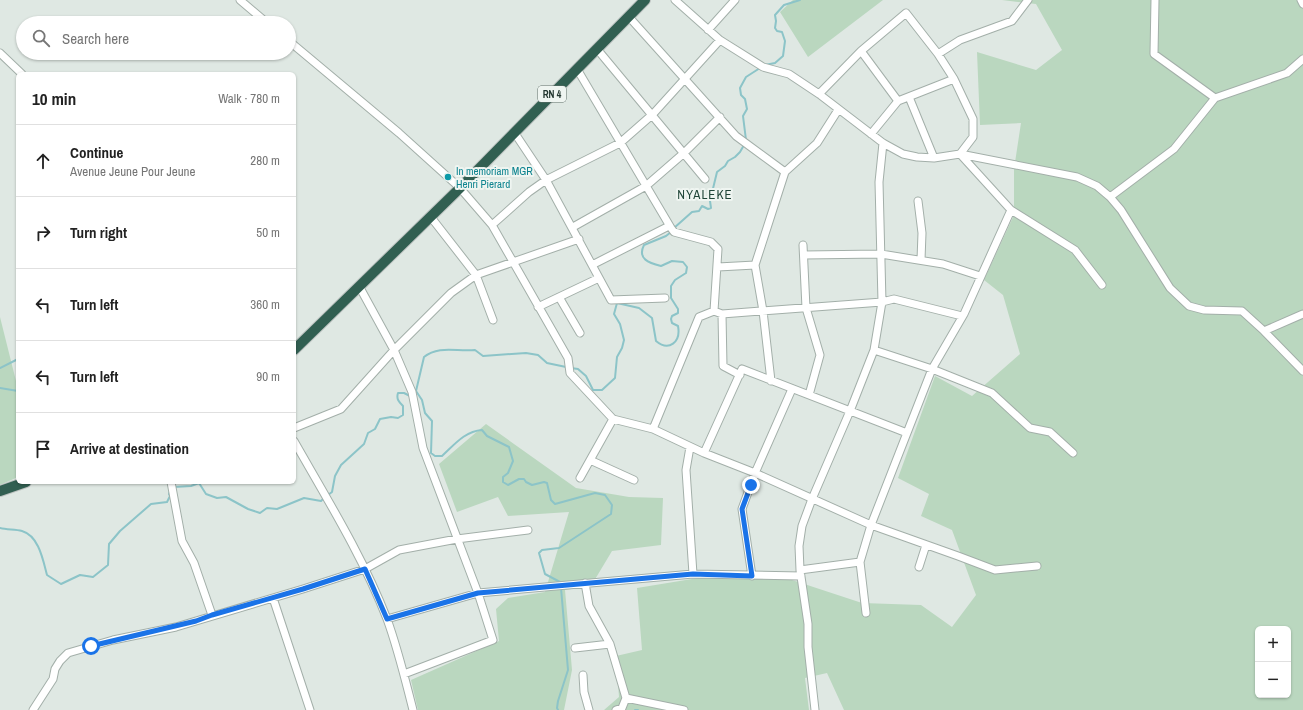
<!DOCTYPE html>
<html lang="en">
<head>
<meta charset="utf-8">
<style>
  body { margin:0; font-family:"Archivo Narrow",sans-serif; background:#f2f2f2; color:#222 }
  .controls { position:absolute; right:12px; bottom:12px; display:grid; overflow:hidden; border-radius:6px; box-shadow:0 1px 3px #0004 }
  .controls button { width:36px; height:36px; display:grid; place-items:center; padding:0; border:0; border-bottom:1px solid #e0e0e0; background:#fff; color:#222; font:20px sans-serif }
  .stop { position:absolute; width:12px; height:12px; margin:-9px; border:3px solid #1a73e8; border-radius:50%; background:#fff }
  .stop.end { background:#1a73e8; border-color:#fff; box-shadow:0 1px 4px #0008 }
  .list { margin:0; padding:0; list-style:none }
  h2 { display:flex; justify-content:space-between; align-items:center; height:52px; margin:0; padding:0 16px; font-size:17px }
  h2 small { font-size:13px; font-weight:400; color:#767676 }
  .list li { display:grid; grid-template-columns:26px 1fr auto; gap:12px; align-items:center; box-sizing:border-box; height:72px; padding:0 16px; border-top:1px solid #e0e0e0 }
  .list b { display:block; font-size:15px; white-space:nowrap }
  .list p { margin:0; font-size:13px; white-space:nowrap; color:#767676 }
  .list em { font-size:13px; font-style:normal; color:#767676 }
  .icon { flex:none; width:22px; height:22px; fill:none; stroke:currentColor; stroke-width:2; stroke-linecap:round; stroke-linejoin:round }
  .map { position:relative; flex:none; width:1303px; height:710px; overflow:hidden }
  .search { position:absolute; background:#fff; box-shadow:0 1px 3px #0004; left:16px; top:16px; width:280px; height:44px; display:flex; align-items:center; gap:10px; box-sizing:border-box; padding:0 14px; border-radius:22px; color:#767676; font-size:15px }
  .panel { position:absolute; background:#fff; box-shadow:0 1px 3px #0004; left:16px; top:72px; width:280px; height:412px; border-radius:6px }
  .map>svg:first-child { display:block }
  .green { fill:#bad7bf; fill-rule:evenodd }
  .lines { fill:none; stroke-linecap:round; stroke-linejoin:round }
  .stream { stroke:#8cc4c8; stroke-width:2 }
  .minor-casing { stroke:#a3afa9; stroke-width:9 }
  .highway-casing { stroke:#bdc3c1; stroke-width:12 }
  .minor { stroke:#fff; stroke-width:7 }
  .highway { stroke:#315f51; stroke-width:10 }
  .route { stroke:#1a73e8; stroke-width:5 }
  .culture-dot { fill:#0f9aa8; stroke:#eff5f1; stroke-width:1.5 }
  .labels { text-anchor:middle; stroke-width:4; stroke-linejoin:round; paint-order:stroke }
  .shield { fill:#eff5f1; stroke:#606f69; stroke-width:1 }
  .shield-label { font-size:10px; font-weight:bold; fill:#22362f }
  .culture-label { font-size:11px; fill:#0d838f; stroke:#eff5f1; text-anchor:start }
  .quarter-label { font-size:13px; letter-spacing:1px; fill:#204639; stroke:#eff5f1 }
</style>
</head>
<body>
<div class="map">
<svg width="1303" height="710" viewBox="0 0 1303 710">
  <rect width="100%" height="100%" fill="#dfe8e3"/>
  <path class="green" d="M793,0H883L808,57L780,12Z
    M1002,0H1303V710H844L827,673L805,678L809,710H604L619,697L616,656L642,650L637,588L698,578H786L862,603L921,605L952,627L976,595L952,530L921,516L929,494L898,478L935,376L972,396L1020,354L1003,295L984,280L1014,215V169L1021,123L980,125L977,52L1036,70L1062,50L1036,4ZM1258,629H1288V695H1258Z
    M0,317L18,389V477L0,485Z
    M486,424L576,488L629,497L663,498L661,545L612,551L591,586L565,590L572,670L564,710H418L411,680L499,641L496,609L508,598L545,592L569,512L508,516L498,497L457,512L439,464Z"/>
  <g class="lines">
    <path class="stream" d="M765,65L775,63L783,56L785,41L782,32L777,31L775,28L776,21L775,15L784,5L800,0
      M746,140L743,116L747,109L745,99L741,95L740,88L746,77L760,68
      M674,228L692,212L699,211L702,206L708,209L711,208L710,201L717,172L725,166L728,161L735,157L740,152L744,145
      M0,368L18,359
      M571,368L578,369L586,376L593,390H602L615,378L617,357L622,348L624,340L620,324L614,314L617,303L639,308L652,318L656,341C669,352 681,342 678,326L672,323L671,319L672,316L678,313V309L671,298V286L675,280L686,273L687,267L683,262L672,261L661,266C649,263 637,259 644,245L666,236L671,232
      M0,388L18,391
      M416,391L422,400L425,413L432,421L431,453L435,456H442C454,445 465,431 482,430L487,436L509,447L513,461L508,473L503,477V482L508,485L519,479H524L526,482L532,485L544,482L547,483L551,500L555,504L595,493L605,495L612,505L611,514L559,548L542,550L539,553L545,574L560,582V583
      M414,393L416,391L424,357C439,345 457,352 475,350L483,356L526,353L538,355L547,363L566,367
      M174,487L191,486L199,483L206,494L217,498L226,497L248,509L260,513L267,508L277,509L304,498L321,501L324,498
      M328,495L332,492L335,476L341,465L364,444L368,433L375,429L380,419L391,417L398,418L403,415V406C399,402 396,399 398,393H404L410,396
      M0,528C7,530 15,529 22,531C39,536 43,560 47,575L61,584L80,575L93,577L108,565L109,544L120,531L151,504L167,502L170,496L169,494L170,491
      M558,710L557,708L558,701L568,670L561,588
      M635,710H638"/>
    <g class="minor-casing">
      <path id="minor" d="M240,0L267,23
        M675,0L720,40L763,67L789,74L819,94L883,143L903,154L917,157L934,158L960,154L1077,177L1097,186L1110,197L1121,210L1170,288L1189,306L1204,310L1242,311L1264,331L1303,371
        M1155,0L1154,54L1215,98
        M1301,0L1303,4
        M629,17L736,136L785,172
        M708,30L735,0
        M289,41L399,133L460,188L492,225L568,358L570,373L613,419L653,429L704,453L755,473L871,525L958,556L995,570L1037,566
        M597,49L705,179
        M861,51L898,101
        M0,53L22,74
        M938,54L960,40L1012,21L1028,0
        M577,69L671,228L674,232L711,242L718,249L714,311L722,314L882,302L894,299L962,316
        M819,94L861,51L906,13L938,54L954,79L973,119V137L960,154L1011,210L1075,250L1102,285
        M909,97L934,158
        M514,132L546,180L611,300L665,298
        M871,134L898,101L954,79
        M1110,197L1174,149L1215,98L1287,73L1303,59
        M918,201L922,233L921,260
        M430,216L476,275L493,320
        M492,225L529,192L546,180L620,143L653,114L720,40
        M573,227L646,186L684,153L720,117
        M803,245L806,308L820,355L809,395
        M804,255L881,254L943,264L980,276
        M592,265L669,226
        M718,267L755,265
        M359,286L394,350L412,392L423,448L478,593L493,640L404,674
        M559,297L580,333
        M538,307L599,278
        M722,314L723,366L740,375
        M1264,331L1303,314
        M874,350L932,369L992,393L1030,428L1050,432L1073,453
        M771,381L763,311L755,265L785,172L817,143L838,110
        M294,428L341,409L394,350L451,293L476,275L579,239
        M653,429L699,317L714,311
        M294,441C327,499 363,557 387,619C398,649 405,679 413,710
        M690,447L686,470L693,574
        M704,453L742,369L907,433
        M590,460L634,480
        M580,478L613,419
        M171,482L182,541L194,563L212,615
        M919,567L926,545
        M800,570L860,562
        M752,576L742,509L755,473L792,389
        M585,583L589,606L610,644L626,698L684,710
        M273,598L310,710
        M866,613L860,562L871,525L932,369L964,314L1011,210
        M387,619L478,593L693,574L801,576
        M575,648L610,644
        M583,675L584,692L589,710
        M33,710L53,679L55,669L60,661L68,653L113,640L176,627L303,589L365,569L399,550L457,539L528,530
        M616,710L622,708L626,698
        M815,710L808,647V624L800,570L799,546L802,526L812,499L850,411L874,350L882,302L879,182L883,143"/>
    </g>
    <g class="highway-casing">
      <path id="highway" d="M294,350L460,188L645,0
        M0,491L26,482"/>
    </g>
    <use href="#minor" class="minor"/>
    <use href="#highway" class="highway"/>
  </g>
  <g class="lines">
    <path class="route" d="M91,646L196,621L212,615L303,589L365,569L387,619L478,593L693,574L752,576L742,509L751,485"/>
  </g>
  <circle class="culture-dot" cx="448" cy="177" r="4"/>
  <g class="labels">
    <rect class="shield" x="538" y="86" width="28" height="16" rx="3"/>
    <g class="shield-label">
      <text x="552" y="98">RN 4</text>
    </g>
    <g class="culture-label">
      <text x="456" y="175">In memoriam MGR<tspan x="456" dy="13">Henri Pierard</tspan></text>
    </g>
    <g class="quarter-label">
      <text x="705" y="199">NYALEKE</text>
    </g>
  </g>
</svg>
<div class="controls">
<button>+</button>
<button>−</button>
</div>
<div class="stop" style="left:91px;top:646px"></div>
<div class="stop end" style="left:751px;top:485px"></div>
<div class="search"><svg class="icon" aria-label="search" viewBox="0 0 24 24"><circle cx="10" cy="10" r="6"/><path d="M15 15l6 6"/></svg>Search here</div>
<section class="panel">
<h2>10 min<small>Walk · 780 m</small></h2>
<ul class="list">
<li><svg class="icon" aria-label="ahead" viewBox="0 0 24 24"><path d="M12 20V5M6 11l6-6 6 6"/></svg><div><b>Continue</b><p>Avenue Jeune Pour Jeune</p></div><em>280 m</em></li>
<li><svg class="icon" aria-label="right" viewBox="0 0 24 24"><path d="M7 20v-9h11M14 6l5 5-5 5"/></svg><div><b>Turn right</b></div><em>50 m</em></li>
<li><svg class="icon" aria-label="left" viewBox="0 0 24 24"><path d="M17 20v-9H6M10 6l-5 5 5 5"/></svg><div><b>Turn left</b></div><em>360 m</em></li>
<li><svg class="icon" aria-label="left" viewBox="0 0 24 24"><path d="M17 20v-9H6M10 6l-5 5 5 5"/></svg><div><b>Turn left</b></div><em>90 m</em></li>
<li><svg class="icon" aria-label="arrive" viewBox="0 0 24 24"><path d="M6 21V4h12l-3 4 3 4H6"/></svg><div><b>Arrive at destination</b></div></li>
</ul>
</section>
</div>
</body>
</html>
